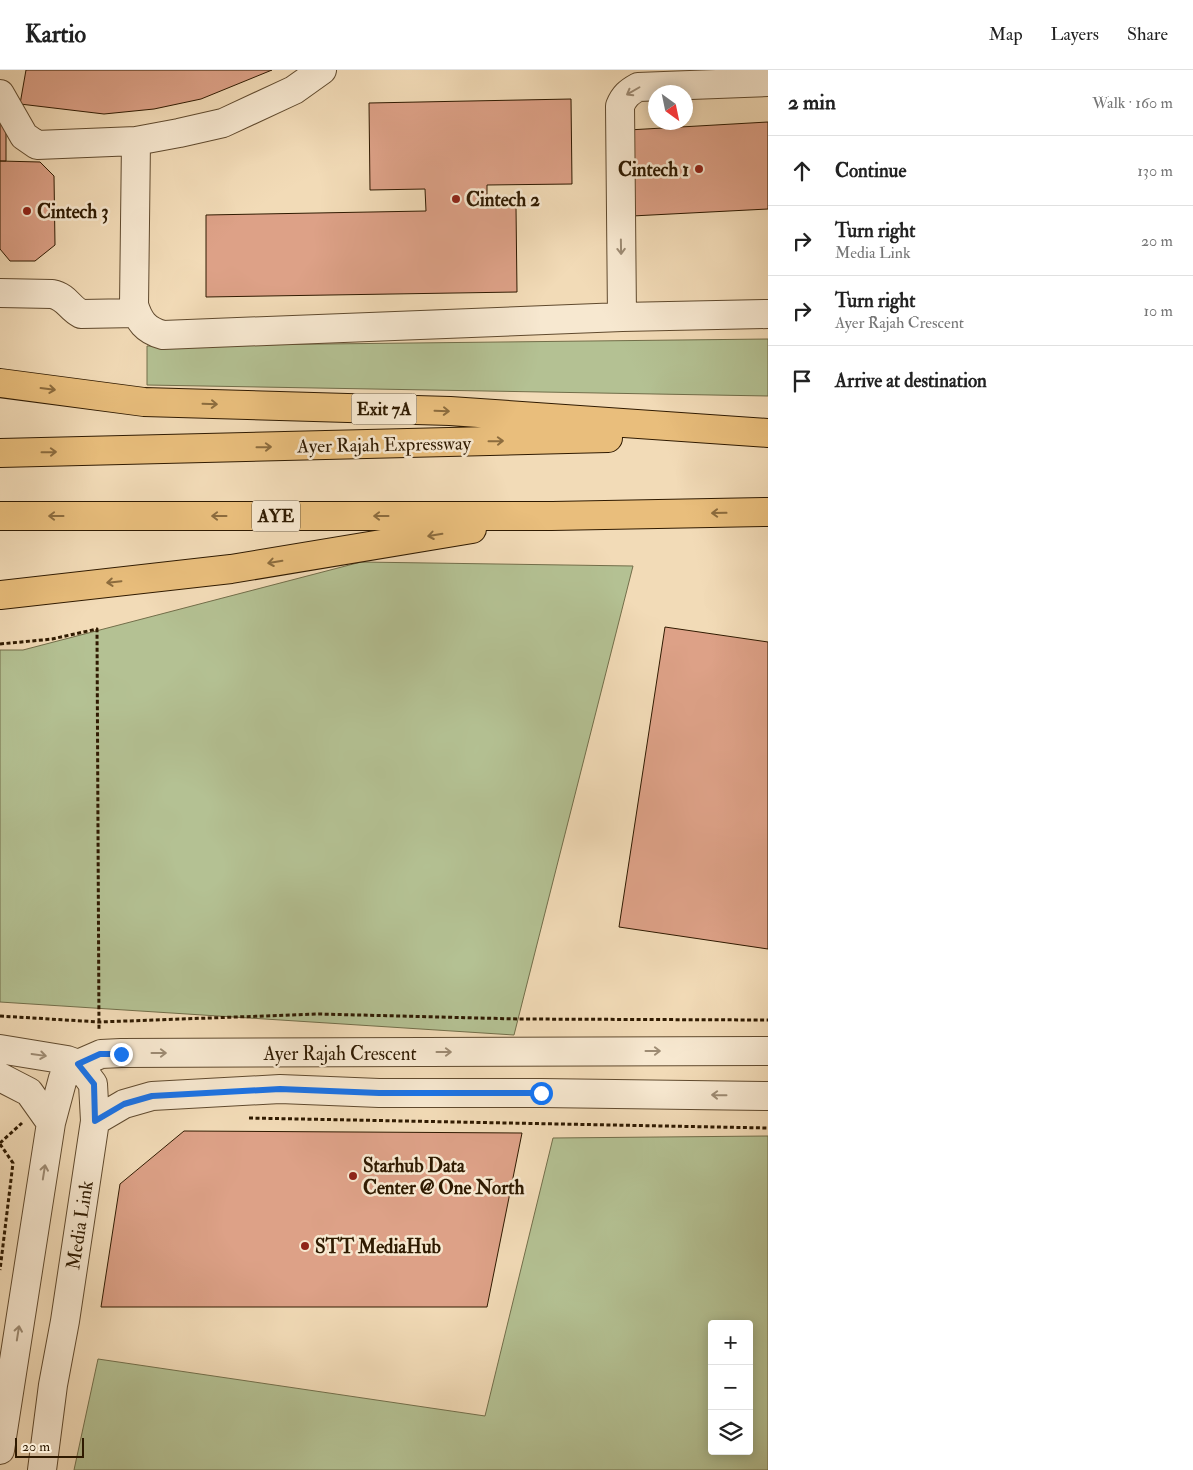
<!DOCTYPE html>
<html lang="en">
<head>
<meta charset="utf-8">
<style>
  body { margin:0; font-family:"IM FELL Double Pica",serif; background:#f6f6f6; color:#222 }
  .controls { position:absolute; right:15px; bottom:15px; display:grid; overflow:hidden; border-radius:5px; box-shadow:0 2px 12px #0003 }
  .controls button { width:45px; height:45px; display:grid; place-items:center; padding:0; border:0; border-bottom:1px solid #e0e0e0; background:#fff; color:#222; font:25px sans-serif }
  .compass { position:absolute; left:648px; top:15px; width:45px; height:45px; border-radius:50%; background:#fff; box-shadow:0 2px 12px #0003; rotate:147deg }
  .scale { position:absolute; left:15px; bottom:12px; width:69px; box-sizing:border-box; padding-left:5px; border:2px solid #2f1a01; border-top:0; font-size:14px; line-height:18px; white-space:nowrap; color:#2f1a01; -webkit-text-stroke:4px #f7e8d0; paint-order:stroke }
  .stop { position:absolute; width:15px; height:15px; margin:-11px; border:4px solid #1a73e8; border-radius:50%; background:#fff }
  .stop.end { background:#1a73e8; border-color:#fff; box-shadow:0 1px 5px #0008 }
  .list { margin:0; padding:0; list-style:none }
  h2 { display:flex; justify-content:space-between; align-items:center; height:65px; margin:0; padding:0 20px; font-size:21px }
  h2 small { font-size:16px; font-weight:400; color:#767676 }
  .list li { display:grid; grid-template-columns:32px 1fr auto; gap:15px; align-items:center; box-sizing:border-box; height:70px; padding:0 20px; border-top:1px solid #e0e0e0 }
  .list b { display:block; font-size:19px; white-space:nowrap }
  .list p { margin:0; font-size:16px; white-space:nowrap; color:#767676 }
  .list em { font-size:16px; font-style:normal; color:#767676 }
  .icon { flex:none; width:28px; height:28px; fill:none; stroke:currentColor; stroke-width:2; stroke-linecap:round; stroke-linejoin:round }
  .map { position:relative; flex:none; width:768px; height:1400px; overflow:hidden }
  header { display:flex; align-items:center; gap:30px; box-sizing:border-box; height:70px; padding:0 25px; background:#fff; border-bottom:1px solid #e0e0e0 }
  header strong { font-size:24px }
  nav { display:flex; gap:28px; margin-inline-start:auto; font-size:18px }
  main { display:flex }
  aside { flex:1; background:#fff }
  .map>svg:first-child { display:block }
  .green { fill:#b4c193; stroke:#726e4a; fill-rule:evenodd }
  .building { fill:#dda187; stroke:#2f1a01 }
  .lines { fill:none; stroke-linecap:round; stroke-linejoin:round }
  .minor-casing { stroke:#604a2e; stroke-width:30 }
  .highway-casing { stroke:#2f1a01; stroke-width:30 }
  .path { stroke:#2f1a01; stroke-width:3; stroke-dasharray:4 2.5; stroke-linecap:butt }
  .minor { stroke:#f7e8d0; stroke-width:28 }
  .highway { stroke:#e9be7c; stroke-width:28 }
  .oneway { stroke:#9d8b73 }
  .oneway2 { stroke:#8c6c3e }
  .route { stroke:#1a73e8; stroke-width:6 }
  .poi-dot { fill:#8f2418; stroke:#f7e8d0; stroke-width:2 }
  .labels { text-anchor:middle; stroke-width:5; stroke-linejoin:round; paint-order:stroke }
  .shield { fill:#f7e8d0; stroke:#6b583f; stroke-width:1 }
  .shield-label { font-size:18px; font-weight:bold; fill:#2f1a01 }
  .poi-label { font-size:19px; font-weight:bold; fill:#2f1a01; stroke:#f7e8d0; text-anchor:start }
  .street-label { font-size:19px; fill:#2f1a01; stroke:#f7e8d0 }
</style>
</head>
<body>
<header>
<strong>Kartio</strong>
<nav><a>Map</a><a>Layers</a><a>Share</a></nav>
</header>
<main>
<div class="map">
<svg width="768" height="1400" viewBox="0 0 768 1400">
  <rect width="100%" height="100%" fill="#f2dbb7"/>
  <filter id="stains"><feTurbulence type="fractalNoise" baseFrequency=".004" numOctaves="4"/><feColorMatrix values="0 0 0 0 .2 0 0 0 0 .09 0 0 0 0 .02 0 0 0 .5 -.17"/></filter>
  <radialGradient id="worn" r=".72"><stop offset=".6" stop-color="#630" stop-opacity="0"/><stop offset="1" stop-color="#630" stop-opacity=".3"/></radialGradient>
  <path class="green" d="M768,269V326L147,315V276Z
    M361,492L633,496L514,965L0,932V580H23Z
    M768,1066V1400H74L98,1289L485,1346L553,1068ZM712,1254H749V1381H712Z"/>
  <path class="building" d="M26,0H272L201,29L154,39L104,44L20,34Z
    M571,29L572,114L487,115V138L516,137L517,222L206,227V145L426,141L425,119L370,120L369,33Z
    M0,37H6V91H0Z
    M768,52V139L632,146L628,60Z
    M0,91L40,92L54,106L55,175L35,191H10L0,179Z
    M665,557L768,572V879L619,857Z
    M184,1061L522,1063L487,1237H101L120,1114Z"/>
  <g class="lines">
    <g class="minor-casing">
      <path id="minor" d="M0,24L24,66L37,75L136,71L179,63L223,53L294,20L322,0
        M136,71L134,235C139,251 145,260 163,265L622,247L768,244
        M0,223L52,224C67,227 69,238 81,244L137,243
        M622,247L620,36C624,26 629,22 638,17L768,12
        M0,979L67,990L78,994L93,1014L95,1051L65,1251L53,1315L42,1400
        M0,1007L29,1022L51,1053
        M95,1051L124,1034L152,1026L280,1019L379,1023H541L768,1026
        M0,1380L51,1053L63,1008L78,994L101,984L121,983L768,981"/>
    </g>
    <g class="highway-casing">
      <path id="highway" d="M0,313L144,332L450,341L768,363
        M0,383L608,368
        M0,446H552L768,442
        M0,525L231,499L472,459"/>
    </g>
    <path class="path" d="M0,574L52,569L97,559L99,960
      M0,946L99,952L319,944L519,949L768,950
      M249,1048L768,1058
      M0,1073L22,1053
      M0,1074L13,1093L0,1200"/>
    <use href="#minor" class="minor"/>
    <use href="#highway" class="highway"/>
  </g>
  <defs><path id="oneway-shaft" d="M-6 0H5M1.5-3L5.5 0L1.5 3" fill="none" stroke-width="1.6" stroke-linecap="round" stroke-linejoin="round" transform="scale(1.25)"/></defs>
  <g class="oneway">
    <use href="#oneway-shaft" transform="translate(633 21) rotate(150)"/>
    <use href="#oneway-shaft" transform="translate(621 177) rotate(89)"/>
    <use href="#oneway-shaft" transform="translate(653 981)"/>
    <use href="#oneway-shaft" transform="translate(444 982)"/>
    <use href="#oneway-shaft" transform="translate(159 983)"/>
    <use href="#oneway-shaft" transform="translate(39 985) rotate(8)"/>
    <use href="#oneway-shaft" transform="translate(719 1025) rotate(-179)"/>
    <use href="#oneway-shaft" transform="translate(44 1102) rotate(-81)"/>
    <use href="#oneway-shaft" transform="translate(18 1263) rotate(-81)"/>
  </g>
  <g class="oneway2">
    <use href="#oneway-shaft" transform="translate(48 319) rotate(7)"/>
    <use href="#oneway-shaft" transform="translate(210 334) rotate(2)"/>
    <use href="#oneway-shaft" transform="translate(442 341) rotate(2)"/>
    <use href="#oneway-shaft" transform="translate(496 371) rotate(-1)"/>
    <use href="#oneway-shaft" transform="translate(264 377) rotate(-1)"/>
    <use href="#oneway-shaft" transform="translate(49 382) rotate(-1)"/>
    <use href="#oneway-shaft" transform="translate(719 443) rotate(179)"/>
    <use href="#oneway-shaft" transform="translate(56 446) rotate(-180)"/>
    <use href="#oneway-shaft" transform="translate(219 446) rotate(-180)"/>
    <use href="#oneway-shaft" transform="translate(381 446) rotate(-180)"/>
    <use href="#oneway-shaft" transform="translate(435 465) rotate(171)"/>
    <use href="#oneway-shaft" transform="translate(275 492) rotate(171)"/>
    <use href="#oneway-shaft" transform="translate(114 512) rotate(174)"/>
  </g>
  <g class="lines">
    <path class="route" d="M121,984H100L78,994L94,1014L95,1051L124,1034L152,1026L280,1019L379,1023H541"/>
  </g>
  <g class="poi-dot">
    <circle cx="699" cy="99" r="5"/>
    <circle cx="456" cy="129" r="5"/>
    <circle cx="27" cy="141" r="5"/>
    <circle cx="353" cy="1106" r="5"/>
    <circle cx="305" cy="1176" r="5"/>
  </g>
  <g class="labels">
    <g class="shield">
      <rect x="351.5" y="323.5" width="65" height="31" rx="4"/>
      <rect x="252" y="430.5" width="48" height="31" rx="4"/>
    </g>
    <g class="shield-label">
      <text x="384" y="345">Exit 7A</text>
      <text x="276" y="452">AYE</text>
    </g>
    <g class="poi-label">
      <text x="689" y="106" text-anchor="end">Cintech 1</text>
      <text x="466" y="136">Cintech 2</text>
      <text x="37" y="148">Cintech 3</text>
      <text x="363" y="1102">Starhub Data<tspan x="363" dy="22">Center @ One North</tspan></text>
      <text x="315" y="1183">STT MediaHub</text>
    </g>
    <g class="street-label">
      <text transform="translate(384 374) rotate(-1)" y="7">Ayer Rajah Expressway</text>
      <text x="340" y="990">Ayer Rajah Crescent</text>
      <text transform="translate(79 1155) rotate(-81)" y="7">Media Link</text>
    </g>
  </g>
  <rect width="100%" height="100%" filter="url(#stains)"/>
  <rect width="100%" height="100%" fill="url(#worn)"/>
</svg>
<div class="controls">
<button>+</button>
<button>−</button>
<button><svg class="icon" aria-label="layers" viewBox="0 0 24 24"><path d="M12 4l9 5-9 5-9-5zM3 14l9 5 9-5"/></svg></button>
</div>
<svg class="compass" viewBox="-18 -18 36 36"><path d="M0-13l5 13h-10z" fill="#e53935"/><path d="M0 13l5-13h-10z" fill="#767676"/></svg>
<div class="scale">20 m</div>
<div class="stop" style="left:541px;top:1023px"></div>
<div class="stop end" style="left:121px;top:984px"></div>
</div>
<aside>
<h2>2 min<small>Walk · 160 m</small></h2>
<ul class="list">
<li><svg class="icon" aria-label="ahead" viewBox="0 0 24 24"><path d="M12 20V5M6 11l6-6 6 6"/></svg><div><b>Continue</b></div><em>130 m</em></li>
<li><svg class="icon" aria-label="right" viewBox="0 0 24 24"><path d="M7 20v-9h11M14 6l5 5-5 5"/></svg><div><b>Turn right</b><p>Media Link</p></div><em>20 m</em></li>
<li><svg class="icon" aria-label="right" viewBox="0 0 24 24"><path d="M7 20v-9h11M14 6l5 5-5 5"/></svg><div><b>Turn right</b><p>Ayer Rajah Crescent</p></div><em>10 m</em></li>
<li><svg class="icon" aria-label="arrive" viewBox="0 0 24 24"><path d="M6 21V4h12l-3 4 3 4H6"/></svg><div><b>Arrive at destination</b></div></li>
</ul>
</aside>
</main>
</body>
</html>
